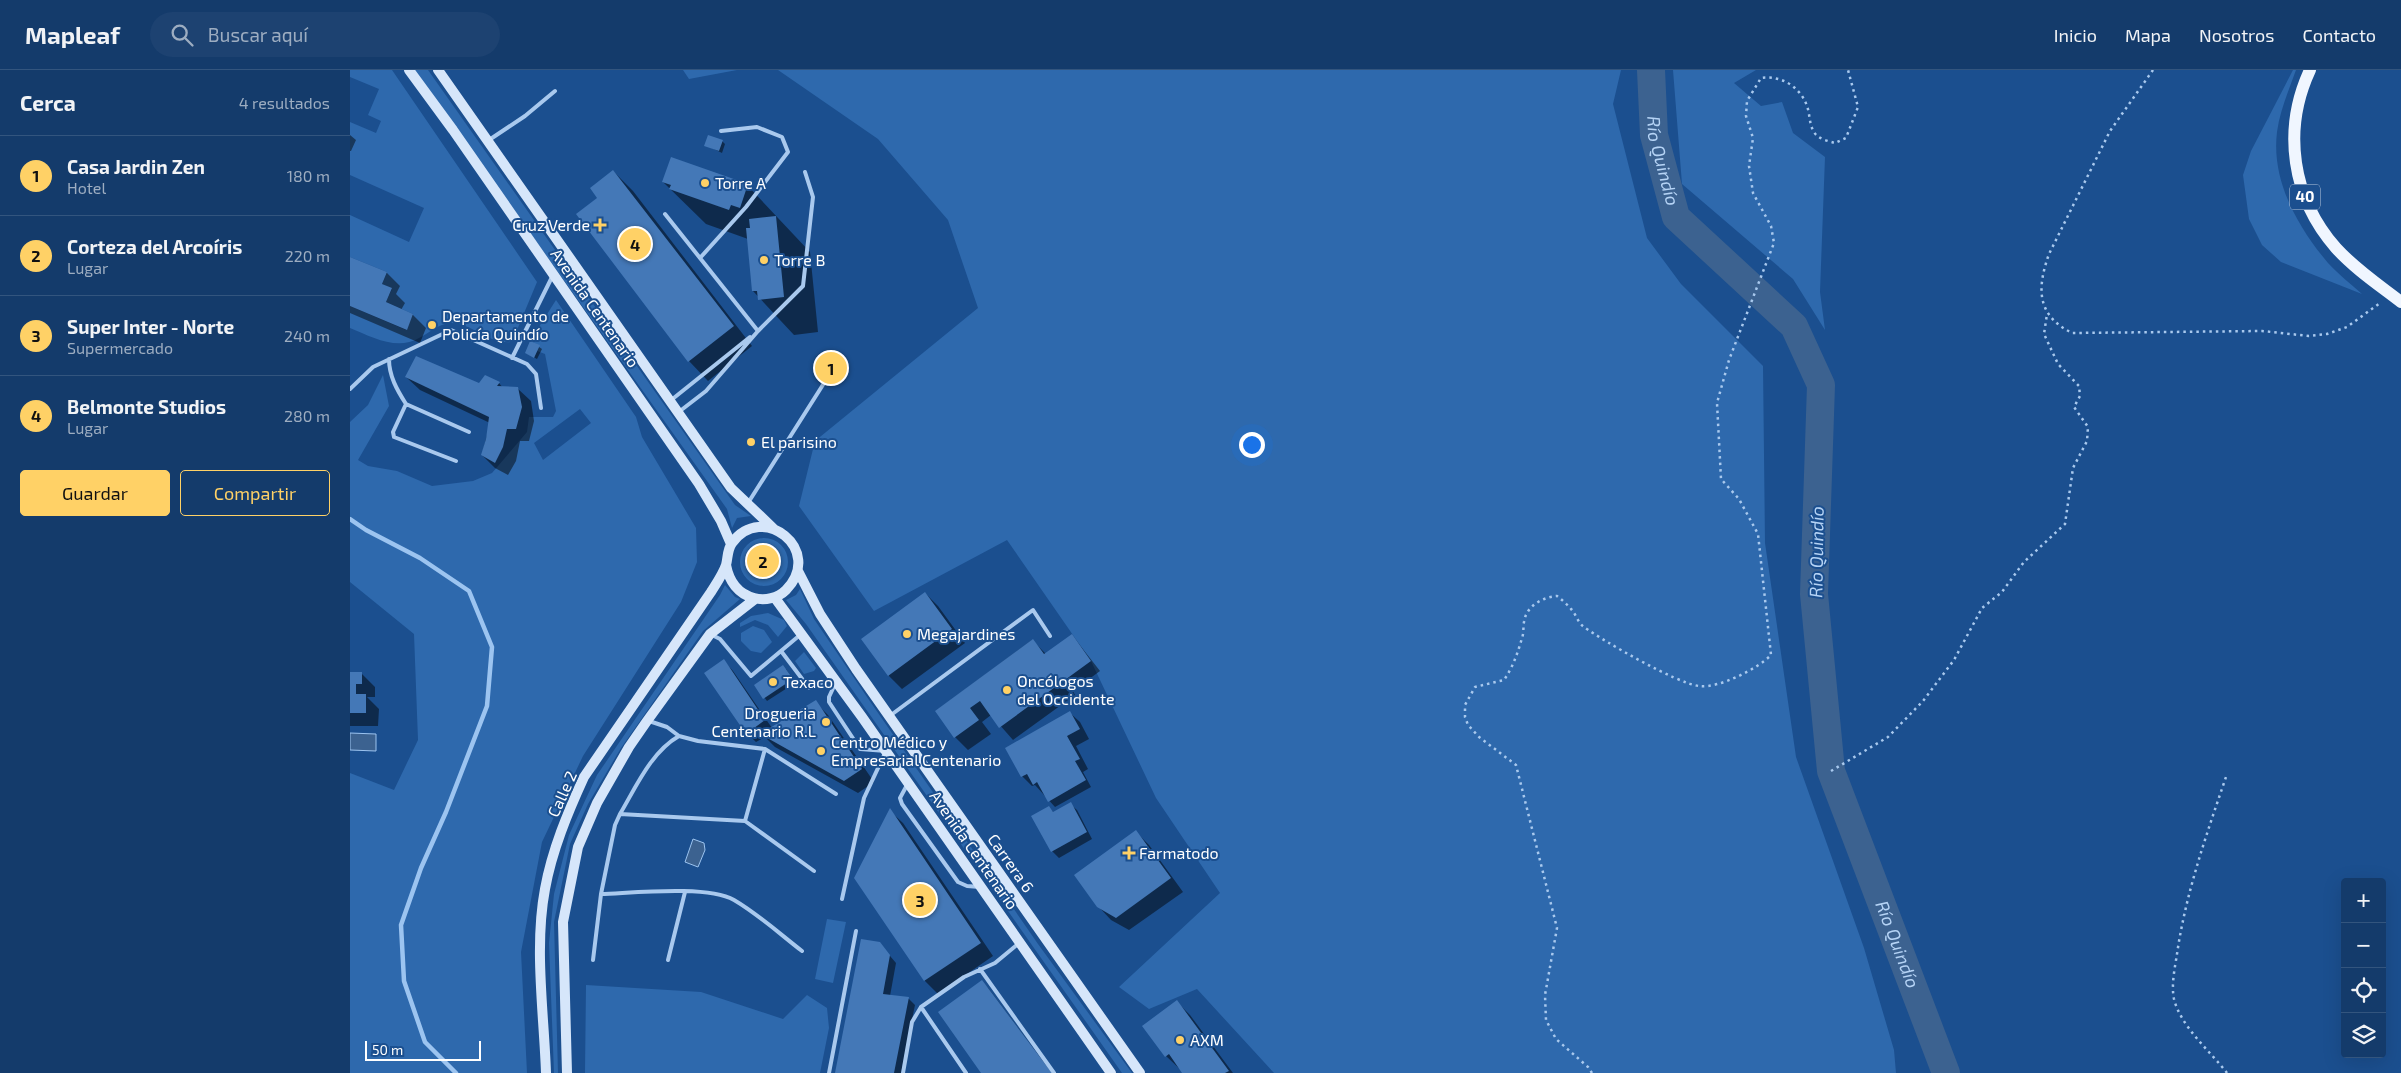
<!DOCTYPE html>
<html lang="es">
<head>
<meta charset="utf-8">
<style>
  body { margin:0; font-family:"Exo 2",sans-serif; background:#1d4271; color:#f1f3f6 }
  .controls { position:absolute; right:15px; bottom:15px; display:grid; overflow:hidden; border-radius:5px; box-shadow:0 5px 20px #0002 }
  .controls button { width:45px; height:45px; display:grid; place-items:center; padding:0; border:0; border-bottom:1px solid #33557e; background:#143b6b; color:#f1f3f6; font:25px sans-serif }
  .scale { position:absolute; left:15px; bottom:12px; width:116px; box-sizing:border-box; padding-left:5px; border:2px solid #fff; border-top:0; font-size:14px; line-height:18px; white-space:nowrap; color:#fff; -webkit-text-stroke:4px #1b4f8f; paint-order:stroke }
  .you { position:absolute; left:901px; top:374px; width:18px; height:18px; margin:-12px; border:4px solid #fff; border-radius:50%; background:#1a73e8; box-shadow:0 0 0 8px #1a73e833 }
  .badge { display:grid; place-items:center; width:32px; height:32px; border-radius:50%; background:#ffd166; color:#111; font-size:16px; font-weight:700 }
  .pin { position:absolute; translate:-50% -50%; border:2px solid #fff; box-shadow:0 1px 5px #0006 }
  .list { margin:0; padding:0; list-style:none }
  h2 { display:flex; justify-content:space-between; align-items:center; height:65px; margin:0; padding:0 20px; font-size:21px }
  h2 small { font-size:16px; font-weight:400; color:#9dadc1 }
  .list li { display:grid; grid-template-columns:32px 1fr auto; gap:15px; align-items:center; box-sizing:border-box; height:80px; padding:0 20px; border-top:1px solid #33557e }
  .list b { display:block; font-size:19px; white-space:nowrap }
  .list p { margin:0; font-size:16px; white-space:nowrap; color:#9dadc1 }
  .list em { font-size:16px; font-style:normal; color:#9dadc1 }
  .actions { display:flex; gap:10px; padding:15px 20px }
  .actions a { flex:1; padding:11px 0; border:1px solid #ffd166; border-radius:5px; text-align:center; font-size:18px; color:#ffd166 }
  .actions .main { background:#ffd166; color:#111 }
  .icon { flex:none; width:28px; height:28px; fill:none; stroke:currentColor; stroke-width:2; stroke-linecap:round; stroke-linejoin:round }
  .map { position:relative; flex:none; width:2051px; height:1003px; overflow:hidden }
  header { display:flex; align-items:center; gap:30px; box-sizing:border-box; height:70px; padding:0 25px; background:#143b6b; border-bottom:1px solid #33557e }
  header strong { font-size:24px }
  nav { display:flex; gap:28px; margin-inline-start:auto; font-size:18px }
  .search { width:350px; height:45px; background:#1d4271; display:flex; align-items:center; gap:12px; box-sizing:border-box; padding:0 18px; border-radius:28px; color:#9dadc1; font-size:19px }
  main { display:flex }
  aside { flex:1; background:#143b6b }
  .map>svg:first-child { display:block }
  .green { fill:#2e69ad; fill-rule:evenodd }
  .water { fill:#3c6290; stroke:#9cc4f0 }
  .shadow { fill:#0007 }
  .lines { fill:none; stroke-linecap:round; stroke-linejoin:round }
  .stream { stroke:#9cc4f0; stroke-width:4.5 }
  .river { stroke:#3c6290; stroke-width:28 }
  .building { fill:#4478b7 }
  .path { stroke:#a9c9ee; stroke-width:2.5; stroke-dasharray:2.5 4; stroke-linecap:butt }
  .lane { stroke:#a9c9ee; stroke-width:4 }
  .secondary { stroke:#d6e6fa; stroke-width:10 }
  .primary { stroke:#f0f6ff; stroke-width:12 }
  .poi-dot { fill:#ffd166; stroke:#1b4f8f; stroke-width:2 }
  .labels { text-anchor:middle; stroke-width:4; stroke-linejoin:round; paint-order:stroke }
  .shield { fill:#1b4f8f; stroke:#bbcadd; stroke-width:1 }
  .shield-label { font-size:15px; font-weight:bold; fill:#fff }
  .poi-label { font-size:16px; fill:#fff; stroke:#1b4f8f; text-anchor:start }
  .street-label { font-size:16px; fill:#fff; stroke:#1b4f8f }
  .water-label { font-size:18px; font-style:italic; fill:#b5d3f5; stroke:#1b4f8f }
</style>
</head>
<body>
<header>
<strong>Mapleaf</strong>
<div class="search"><svg class="icon" aria-label="search" viewBox="0 0 24 24"><circle cx="10" cy="10" r="6"/><path d="M15 15l6 6"/></svg>Buscar aquí</div>
<nav><a>Inicio</a><a>Mapa</a><a>Nosotros</a><a>Contacto</a></nav>
</header>
<main>
<aside>
<h2>Cerca<small>4 resultados</small></h2>
<ul class="list">
<li><span class="badge">1</span><div><b>Casa Jardin Zen</b><p>Hotel</p></div><em>180 m</em></li>
<li><span class="badge">2</span><div><b>Corteza del Arcoíris</b><p>Lugar</p></div><em>220 m</em></li>
<li><span class="badge">3</span><div><b>Super Inter - Norte</b><p>Supermercado</p></div><em>240 m</em></li>
<li><span class="badge">4</span><div><b>Belmonte Studios</b><p>Lugar</p></div><em>280 m</em></li>
</ul>
<div class="actions"><a class="main">Guardar</a><a>Compartir</a></div>
</aside>
<div class="map">
<svg width="2051" height="1003" viewBox="0 0 2051 1003">
  <rect width="100%" height="100%" fill="#1b4f8f"/>
  <path class="green" d="M0,0H42L187,212L162,272C137,274 121,252 100,253C89,254 79,263 69,268C47,281 22,267 0,258V236L56,260L63,244L36,232L42,219L32,214L37,202L0,187V145L59,172L74,138L0,105V52L26,63L31,51L18,45L29,19L0,7Z
    M64,0H78L385,435L401,446L387,448L382,458L377,439Z
    M333,0H387L339,9Z
    M428,0H1271L1263,34L1297,168L1331,214L1413,296L1415,473L1446,687L1514,878L1544,980L1546,1003H924L847,919L799,939L769,917L870,823L806,728L741,591L657,470L524,541L449,436L465,371L628,238L598,150L528,69Z
    M1323,0H1406L1384,13L1411,36L1432,32L1443,63L1475,87L1470,222L1475,260L1443,209L1332,114Z
    M1943,0H1946C1939,20 1930,40 1927,62C1921,111 1948,157 1978,193C1988,204 2001,214 2012,224L1931,192L1912,175L1899,149L1893,105L1901,81Z
    M206,230L286,347L292,367L346,458L347,492L331,532L233,686L192,772L171,882L177,1003H0V703L44,720L68,670L64,564L0,512V352L18,335L33,305L39,336L8,390L18,396L47,401L82,416L123,411L142,403L177,362L179,347H203L206,341L195,284L187,281L189,275L180,271ZM230,339L241,353L193,390L184,373Z
    M390 492a24 24 0 1 1 48 0a24 24 0 1 1-48 0Z
    M375,515L385,527L390,529L353,561L271,678L238,734L220,774L204,852L208,1003H204L199,873L204,824L219,765L247,705L370,525Z
    M450,519L464,549L517,627L688,874L782,1003H772L456,554L436,530L446,525Z
    M418,543L434,550L437,556L428,567L418,555L405,550L390,557V553L401,546Z
    M403,556L414,560L422,572L411,583L401,581L391,571V563Z
    M454,582L466,598L464,601L454,604L445,591Z
    M477,849L496,852L483,913L465,909Z
    M236,915L351,922L433,949L457,925L477,938L479,958L470,1003H235Z"/>
  <path class="water" d="M0,663L26,664V681L0,680Z
    M343,769L354,773L355,780L348,797L335,792Z"/>
  <path class="shadow" d="M0,65L6,70L1,81H0Z
    M372,71L375,74L372,83L356,75Z
    M263,101L283,121L402,276L358,311L339,291L228,144L249,128Z
    M313,112L397,115L460,182L468,262L444,265L403,221L398,169L356,154Z
    M0,188L37,203L50,216L46,224L55,233L51,240L63,245L76,258L70,273L0,243Z
    M189,277L192,279L187,289L176,283Z
    M56,307L129,315L149,313L153,318H167L181,331L184,351L179,371H170L166,391L158,405L145,398L132,385L140,353L70,320Z
    M575,523L588,536L615,573L552,619L539,606L513,569Z
    M722,565L750,601L723,621L725,625L663,670L641,645L632,652L641,664L618,680L605,667L586,641L682,570L696,584Z
    M374,591L383,601L422,658L465,632L478,645L524,712L508,723L425,677L415,667L406,672L397,663Z
    M436,599L445,613L417,631L405,615Z
    M0,604H12L25,617V627H17L29,639L28,656H0Z
    M720,643L730,652L739,669L726,676L738,699L733,702L741,717L705,737L685,715L682,716L672,706L656,678Z
    M720,734L727,740L742,769L709,788L702,781L699,738L704,743Z
    M540,741L553,753L643,886L588,924L575,911L506,808Z
    M786,762L799,775L833,822L779,860L761,850L748,836Z
    M529,873L546,893L540,926L559,929L565,935L551,1003H486Z
    M632,912L638,918L702,1003H632Z
    M827,932L840,945L883,1003H834L816,986Z"/>
  <g class="lines">
    <path class="stream" d="M0,449L16,460L70,488L119,521L142,577L137,636L96,742L71,798L51,855L54,911L75,972L106,1003"/>
    <path class="river" id="s1" d="M1301,0L1304,65L1326,147L1444,256L1471,315L1464,524L1481,701L1596,1003"/>
  </g>
  <path class="building" d="M358,65L373,70L369,81L354,76Z
    M321,87L398,114L390,138L381,135L379,140L319,119L321,115L312,112Z
    M263,100L384,256L338,292L226,144L247,128L240,118Z
    M426,146L434,227L408,230L407,221H402L396,158H400L399,149Z
    M0,187L37,202L32,214L42,218L36,232L63,244L57,260L0,236Z
    M180,271L190,275L184,288L175,283Z
    M66,286L129,313L135,305L150,312L147,316L168,317L172,337L166,359H157L153,377L145,393L131,385L136,369L139,347L55,307Z
    M575,522L602,559L538,606L511,569Z
    M722,564L741,591L649,658L630,631L620,638L629,650L604,668L585,641L683,569L694,584Z
    M374,589L415,650L396,664L354,603Z
    M433,595L443,609L413,629L404,615Z
    M0,602H12V614H6V624H16V643H0Z
    M466,630L512,699L494,711L410,664Z
    M720,641L730,659L717,666L730,689L725,691L736,710L698,732L687,712L683,715L677,704L671,707L655,678Z
    M721,732L737,762L701,782L681,746L699,736L703,742Z
    M540,738L631,873L574,911L504,808Z
    M786,760L821,808L766,848L747,837L724,805Z
    M511,869L530,872L540,885L533,924L559,927L544,1003H485Z
    M632,910L702,1003H631L588,942Z
    M827,930L879,1001L875,1003H832L819,984L815,987L792,956Z"/>
  <g class="lines">
    <path class="path" d="M1803,0L1760,61L1699,184C1687,218 1686,245 1722,263L1912,261L1959,266L1977,264L1997,257L2030,233
      M1481,701L1538,667L1573,631L1604,590L1632,538L1652,522L1674,492L1715,454L1723,398L1737,371L1738,357L1724,337L1730,326L1729,316L1708,294L1694,264L1697,244
      M1242,1003L1238,997L1206,969L1196,950L1195,925L1207,858L1166,695L1129,667L1118,655L1115,647V635L1125,617L1154,610C1163,597 1168,582 1172,568C1174,563 1173,557 1174,552C1176,536 1193,527 1207,526C1212,530 1217,534 1221,539C1226,544 1228,553 1234,557C1255,572 1326,613 1349,616C1368,619 1409,598 1421,585L1408,464L1389,429L1371,409L1367,333L1379,290L1424,173L1421,156L1403,123L1399,96L1403,68L1396,46L1397,31L1411,8C1430,5 1450,16 1457,36C1460,44 1459,54 1464,62C1468,69 1478,71 1485,73L1496,68L1508,37L1498,0
      M1877,1003C1860,981 1831,957 1824,929C1821,915 1825,897 1827,884C1836,822 1857,763 1877,704"/>
    <path class="lane" d="M139,70L175,46L205,21
      M315,144L408,261
      M350,188L396,137L438,82L432,67L407,57L371,61
      M162,288L202,207
      M39,289C39,306 47,320 56,334L43,362L44,367L106,391
      M0,319L23,297L101,260L177,294L186,304L191,338
      M320,331L400,267
      M56,334L119,362
      M330,341L356,321L408,261L453,216L463,127L455,102
      M398,433L476,310
      M362,565L370,569L401,606L450,565
      M431,581L459,618L484,608
      M485,614L479,627V632L510,679L536,681L514,728L492,829
      M541,645L683,540L700,566
      M299,651L317,657L329,666L348,671L415,679L486,724
      M329,666C301,682 286,717 270,744L395,751L415,679
      M557,715L550,728L552,734L608,812L617,816L630,817
      M270,744L265,755L251,824C283,823 357,815 384,830C408,844 430,864 452,881
      M395,751L464,801
      M243,890L251,824
      M318,890L335,822
      M630,899L704,1003
      M571,937L616,1003
      M479,1003L506,861
      M553,1003L562,952L571,937L614,907L645,893L668,874"/>
    <path class="secondary" d="M59,0L103,60L349,414L371,451L381,474
      M88,0L381,418L423,458
      M448,501L470,544L506,599L790,1003
      M425,528L512,647L761,1003
      M196,1003C194,944 184,877 195,819C202,780 218,742 234,707L361,522C366,514 373,504 376,495C378,488 377,480 382,473C412,431 475,480 436,520C428,528 415,531 404,528C388,524 379,511 376,495
      M217,1003L213,852L228,777L247,733L279,677L297,651L360,564L405,529"/>
    <path class="primary" d="M1960,0C1932,60 1942,128 1986,178C2005,199 2029,215 2051,232"/>
  </g>
  <g class="poi-dot">
    <circle cx="355" cy="113" r="5"/>
    <path d="M247.5 147.5h5v5h5v5h-5v5h-5v-5h-5v-5h5z"/>
    <circle cx="414" cy="190" r="5"/>
    <circle cx="82" cy="255" r="5"/>
    <circle cx="401" cy="372" r="5"/>
    <circle cx="557" cy="564" r="5"/>
    <circle cx="423" cy="612" r="5"/>
    <circle cx="657" cy="620" r="5"/>
    <circle cx="476" cy="652" r="5"/>
    <circle cx="471" cy="681" r="5"/>
    <path d="M776.5 775.5h5v5h5v5h-5v5h-5v-5h-5v-5h5z"/>
    <circle cx="830" cy="970" r="5"/>
  </g>
  <g class="labels">
    <rect class="shield" x="1940" y="114.5" width="30" height="25" rx="4"/>
    <g class="shield-label">
      <text x="1955" y="132">40</text>
    </g>
    <g class="poi-label">
      <text x="365" y="119">Torre A</text>
      <text x="240" y="161" text-anchor="end">Cruz Verde</text>
      <text x="424" y="196">Torre B</text>
      <text x="92" y="252">Departamento de<tspan x="92" dy="18">Policía Quindío</tspan></text>
      <text x="411" y="378">El parisino</text>
      <text x="567" y="570">Megajardines</text>
      <text x="667" y="617">Oncólogos<tspan x="667" dy="18">del Occidente</tspan></text>
      <text x="433" y="618">Texaco</text>
      <text x="466" y="649" text-anchor="end">Drogueria<tspan x="466" dy="18">Centenario R.L</tspan></text>
      <text x="481" y="678">Centro Médico y<tspan x="481" dy="18">Empresarial Centenario</tspan></text>
      <text x="789" y="789">Farmatodo</text>
      <text x="840" y="976">AXM</text>
    </g>
    <g class="street-label">
      <text transform="translate(245 238) rotate(55)" y="6">Avenida Centenario</text>
      <text transform="translate(212 724) rotate(-66)" y="6">Calle 2</text>
      <text transform="translate(624 780) rotate(55)" y="6">Avenida Centenario</text>
      <text transform="translate(661 793) rotate(55)" y="6">Carrera 6</text>
    </g>
    <g class="water-label">
      <text dy="6" stroke="none"><textPath href="#s1" startOffset="92">Río Quindío</textPath></text>
      <text transform="translate(1467 482) rotate(-89)" y="6">Río Quindío</text>
      <text dy="6" stroke="none"><textPath href="#s1" startOffset="948">Río Quindío</textPath></text>
    </g>
  </g>
</svg>
<div class="controls">
<button>+</button>
<button>−</button>
<button><svg class="icon" aria-label="locate" viewBox="0 0 24 24"><circle cx="12" cy="12" r="6"/><path d="M12 2v4M12 18v4M2 12h4M18 12h4"/></svg></button>
<button><svg class="icon" aria-label="layers" viewBox="0 0 24 24"><path d="M12 4l9 5-9 5-9-5zM3 14l9 5 9-5"/></svg></button>
</div>
<div class="scale">50 m</div>
<div class="you"></div>
<div class="pin badge" style="left:481px;top:298px">1</div>
<div class="pin badge" style="left:413px;top:491px">2</div>
<div class="pin badge" style="left:570px;top:830px">3</div>
<div class="pin badge" style="left:285px;top:174px">4</div>
</div>
</main>
</body>
</html>
